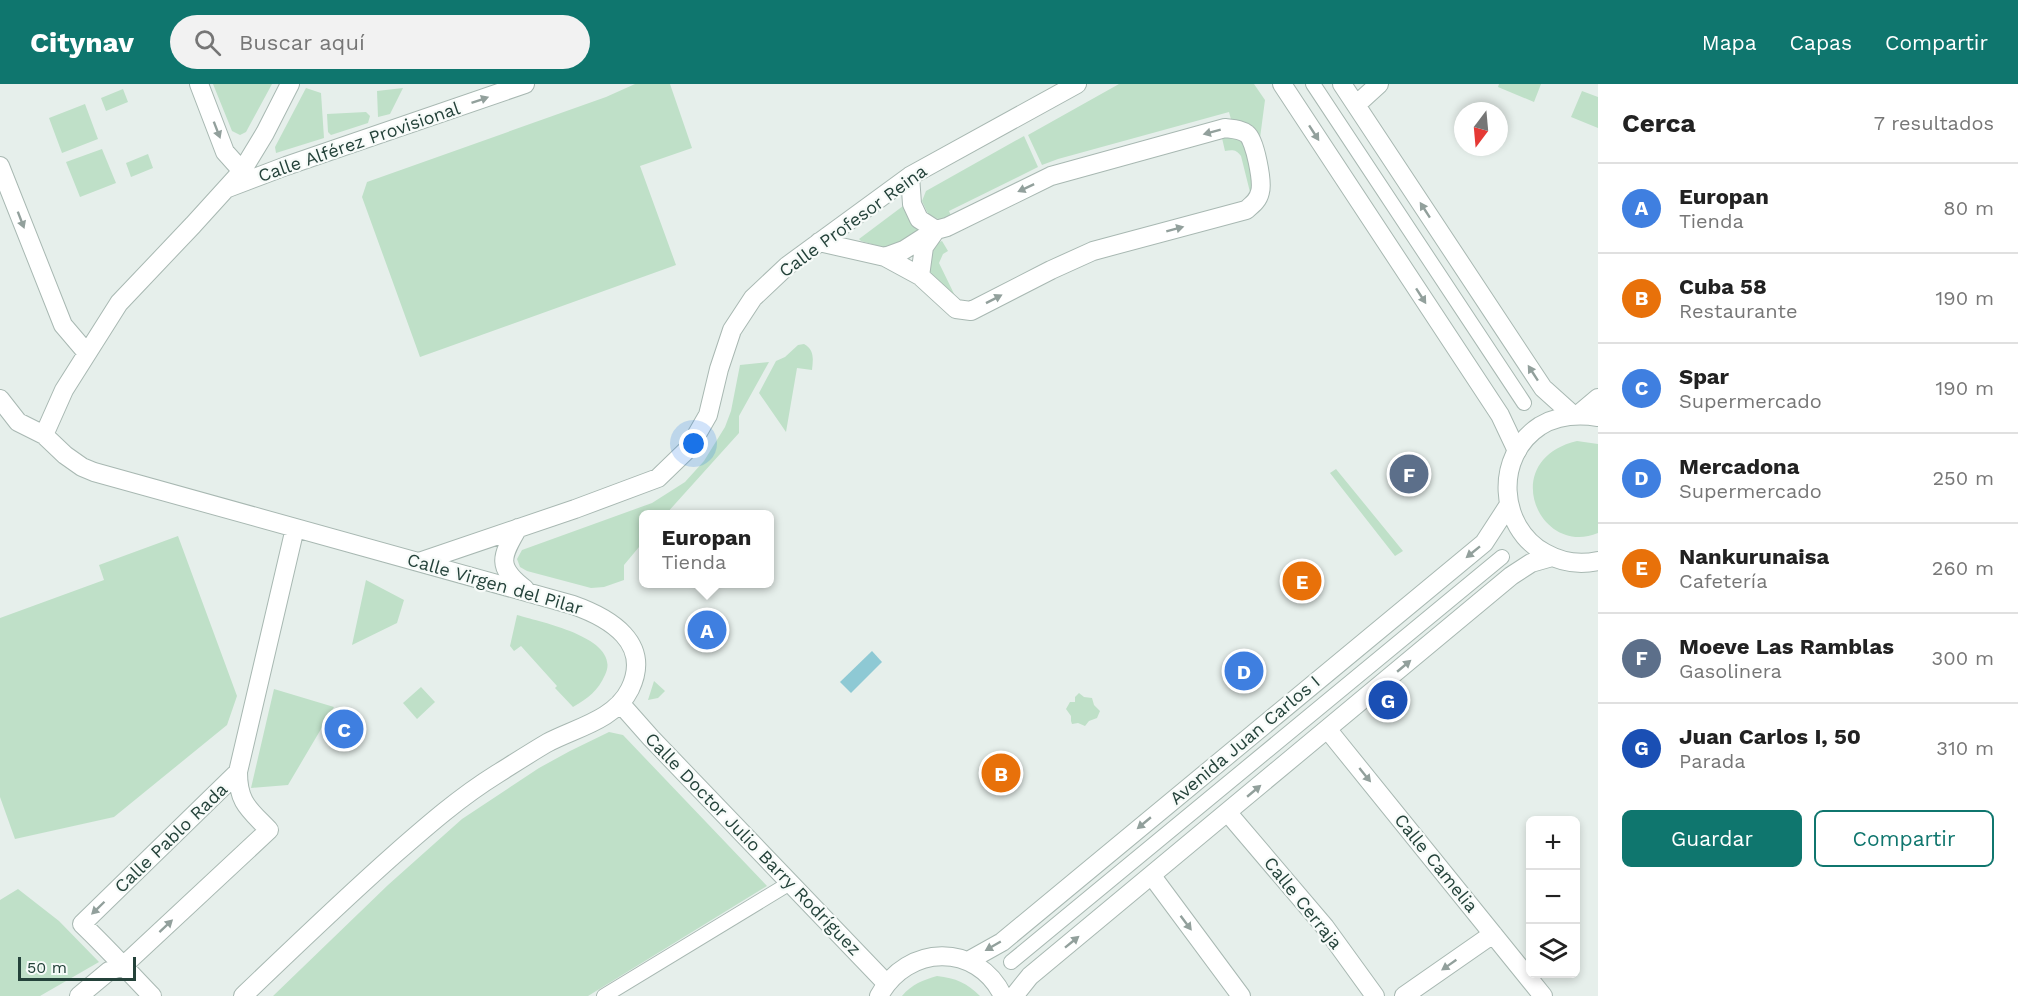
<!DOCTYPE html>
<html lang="es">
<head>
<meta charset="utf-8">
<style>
  body { margin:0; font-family:"Work Sans",sans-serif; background:#f2f2f2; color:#222 }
  .controls { position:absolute; right:18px; bottom:18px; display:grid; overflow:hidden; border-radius:9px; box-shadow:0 3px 9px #0003 }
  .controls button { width:54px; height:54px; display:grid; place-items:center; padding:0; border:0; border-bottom:2px solid #e0e0e0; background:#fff; color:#222; font:30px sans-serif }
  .compass { position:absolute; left:1454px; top:18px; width:54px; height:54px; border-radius:50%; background:#fff; box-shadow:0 3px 9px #0003; rotate:196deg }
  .scale { position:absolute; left:18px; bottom:15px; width:118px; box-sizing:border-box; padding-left:6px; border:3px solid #24423a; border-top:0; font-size:16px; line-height:21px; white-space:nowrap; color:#24423a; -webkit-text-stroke:4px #f7fbf9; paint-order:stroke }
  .you { position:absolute; left:694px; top:360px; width:21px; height:21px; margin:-15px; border:4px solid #fff; border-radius:50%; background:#1a73e8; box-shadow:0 0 0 9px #1a73e833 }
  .badge { display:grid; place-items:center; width:39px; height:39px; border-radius:50%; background:#0f766e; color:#fff; font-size:20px; font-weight:700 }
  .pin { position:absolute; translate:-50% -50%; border:3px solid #fff; box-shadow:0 2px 6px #0006 }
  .popup { position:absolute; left:639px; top:426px; width:135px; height:78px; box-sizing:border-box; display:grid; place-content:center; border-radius:9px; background:#fff; filter:drop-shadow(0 2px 4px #0005); font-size:20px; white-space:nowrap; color:#767676 }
  .popup b { font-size:22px; color:#222 }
  .popup::after { content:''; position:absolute; left:50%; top:100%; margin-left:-12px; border:12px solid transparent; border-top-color:#fff }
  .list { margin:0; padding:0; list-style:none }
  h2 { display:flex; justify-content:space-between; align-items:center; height:78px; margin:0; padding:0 24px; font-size:26px }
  h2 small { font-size:20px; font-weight:400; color:#767676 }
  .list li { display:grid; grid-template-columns:39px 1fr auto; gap:18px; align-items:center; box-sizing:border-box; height:90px; padding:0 24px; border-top:2px solid #e0e0e0 }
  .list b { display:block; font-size:22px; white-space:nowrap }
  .list p { margin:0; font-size:20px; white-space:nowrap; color:#767676 }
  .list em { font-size:20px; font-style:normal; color:#767676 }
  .actions { display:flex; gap:12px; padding:18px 24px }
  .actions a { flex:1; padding:14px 0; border:2px solid #0f766e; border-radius:9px; text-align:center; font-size:21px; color:#0f766e }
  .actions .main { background:#0f766e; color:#fff }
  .icon { flex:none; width:33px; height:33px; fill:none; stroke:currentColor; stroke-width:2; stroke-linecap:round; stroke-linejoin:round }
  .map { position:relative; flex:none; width:1598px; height:912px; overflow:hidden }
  header { display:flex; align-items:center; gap:36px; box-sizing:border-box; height:84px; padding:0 30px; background:#0f766e; color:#fff }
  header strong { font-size:28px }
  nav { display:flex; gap:33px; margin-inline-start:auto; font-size:21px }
  .search { width:420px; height:54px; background:#f2f2f2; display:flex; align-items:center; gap:15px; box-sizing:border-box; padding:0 21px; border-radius:33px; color:#767676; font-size:22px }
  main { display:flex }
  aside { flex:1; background:#fff }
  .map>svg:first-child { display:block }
  .green { fill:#bfe0c8 }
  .water { fill:#8ec9d4 }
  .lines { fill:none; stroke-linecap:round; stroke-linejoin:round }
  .pedestrian-casing { stroke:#a8b8b2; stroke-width:16 }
  .minor-casing { stroke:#a8b8b2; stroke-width:20 }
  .tertiary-casing { stroke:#a8b8b2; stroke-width:20 }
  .pedestrian { stroke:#fff; stroke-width:14 }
  .minor { stroke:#fff; stroke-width:18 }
  .tertiary { stroke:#fff; stroke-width:18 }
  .oneway { fill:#92a09c }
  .labels { text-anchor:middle; stroke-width:4.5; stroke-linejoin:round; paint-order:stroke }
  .street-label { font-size:18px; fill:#24423a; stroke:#f7fbf9 }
</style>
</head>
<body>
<header>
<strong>Citynav</strong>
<div class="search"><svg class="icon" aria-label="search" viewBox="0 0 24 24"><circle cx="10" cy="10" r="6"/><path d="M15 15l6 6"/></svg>Buscar aquí</div>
<nav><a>Mapa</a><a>Capas</a><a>Compartir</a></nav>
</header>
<main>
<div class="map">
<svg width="1598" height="912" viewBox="0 0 1598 912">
  <rect width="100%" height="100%" fill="#e6efeb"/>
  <path class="green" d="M213,0H272L246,48L240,51L232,47Z
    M635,0H670L692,64L640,82L676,181L420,273L362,113L367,98L606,13Z
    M1119,0H1254L1265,16L1260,54L1256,49L1232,39L1229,28L1058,75L1042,81L1028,51Z
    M1499,0H1541L1534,18L1498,3Z
    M306,4L321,9L324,54L276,69L275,63Z
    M403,4L390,30L378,33L377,7Z
    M123,5L128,18L106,27L101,14Z
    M1582,7L1598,13V44L1571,33Z
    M85,20L98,55L62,69L49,34Z
    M366,28L370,32L368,39L331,51L328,48L327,30Z
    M1024,52L1038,83L949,127L952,134L942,137L928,130L922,117L926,107Z
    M1232,52L1246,58L1255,94L1251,112L1241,72C1236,65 1232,66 1225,67L1222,54Z
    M102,65L116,99L80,113L66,78Z
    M148,70L153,84L131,93L126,79Z
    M907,119L922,146L920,152L886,164L861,157L859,155Z
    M942,157L948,167L943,170L939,179L959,220L926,190L934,160Z
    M804,260C815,266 813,276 812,286L797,284L786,348L759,309L776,277L785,273L798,261Z
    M769,278L739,332V349L666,430H644V457L624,481V496L604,503L591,504L527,487L520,483L517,475L522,466L652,419L685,398L704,377L725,343L731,327L740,281Z
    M1577,357L1598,360V449C1539,474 1497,376 1577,357Z
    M1336,385L1403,467L1395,472L1330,389Z
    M178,452L237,612L227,641L114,733L15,755L0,713V534L104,496L99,481Z
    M366,496L404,516L397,539L352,561Z
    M517,531C540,538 623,554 605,591C598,607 588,614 573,623L555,604L557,602L521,562L514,567L510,562Z
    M654,597L665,607L658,614L648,616Z
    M421,603L435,618L417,635L403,619Z
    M274,605L334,623L288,701L251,704Z
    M1079,609L1084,613L1092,614L1094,621L1100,627L1097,634L1089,637L1085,642L1078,639L1072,640L1071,637V632L1066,625L1070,618H1075V613Z
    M609,648L623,651L767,802L588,912H273L388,801L462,735L539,684L570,667Z
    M18,805L59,837L99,878L40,912H0V816Z
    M937,892C956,894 967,899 980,912H902C912,900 923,896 937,892Z"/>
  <path class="water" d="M872,567L882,578L851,609L840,598Z"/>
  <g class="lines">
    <g class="pedestrian-casing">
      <path id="pedestrian" d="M1313,0L1524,319
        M1011,878L1502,473
        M604,912L790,799"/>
    </g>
    <g class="minor-casing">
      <path id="minor" d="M199,0L225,68L242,87
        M1282,0L1500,331L1517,367
        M1342,0L1543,304L1573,331
        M1356,21L1379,0
        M0,82L63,241L86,268
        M910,92L912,120L919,135L936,146L947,143L1051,92L1225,44C1233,45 1241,45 1247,50C1255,56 1263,98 1260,108C1258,117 1252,121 1246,126L1093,167L1051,186L971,227L956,225L920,192L924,163L936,146
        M228,104L286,82L525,0
        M819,158L885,173L920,192
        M885,173L904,166L932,148
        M0,315L18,338L44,351L65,371L82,383L94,388L573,521C610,534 652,559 630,605C615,636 575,644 547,659C530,669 513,680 497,690C460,713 428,741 396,769C344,815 293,864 243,912
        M44,351L64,306L119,219L193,141L242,87L265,49L290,0
        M518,444C501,473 496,483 525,505
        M419,478L575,425L658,394L689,364L708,331L719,285L732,246L753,214L787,182L910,92L1077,0
        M620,619L651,654L886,899
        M1328,646L1543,912
        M238,688L295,444
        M1228,729L1325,843L1375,912
        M1152,792L1241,912
        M79,912L109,887L123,882L269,746C249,725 238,719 238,688L82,840C106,863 129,888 152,912
        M1404,912L1493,850"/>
    </g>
    <g class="tertiary-casing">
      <path id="tertiary" d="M1579,330L1598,314
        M1598,333C1578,330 1558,331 1540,342C1494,372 1498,443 1545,469C1561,478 1580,481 1598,477
        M968,877L1002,858L1484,459L1508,422
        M879,912C907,860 977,858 1003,912
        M1014,912L1030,892L1511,492L1531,479L1552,473"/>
    </g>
    <use href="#pedestrian" class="pedestrian"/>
    <use href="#minor" class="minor"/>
    <use href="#tertiary" class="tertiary"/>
  </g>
  <defs><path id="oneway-solid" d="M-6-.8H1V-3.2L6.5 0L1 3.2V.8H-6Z" transform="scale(1.5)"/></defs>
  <g class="oneway">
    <use href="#oneway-solid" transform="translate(480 16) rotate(-19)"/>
    <use href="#oneway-solid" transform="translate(217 46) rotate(69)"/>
    <use href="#oneway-solid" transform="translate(1212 48) rotate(165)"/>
    <use href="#oneway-solid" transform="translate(1314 49) rotate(57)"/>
    <use href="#oneway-solid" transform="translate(1026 104) rotate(155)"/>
    <use href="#oneway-solid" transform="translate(1425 126) rotate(-123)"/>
    <use href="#oneway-solid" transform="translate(21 136) rotate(69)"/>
    <use href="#oneway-solid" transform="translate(1175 145) rotate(-15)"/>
    <use href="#oneway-solid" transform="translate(1421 212) rotate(57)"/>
    <use href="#oneway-solid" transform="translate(994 215) rotate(-27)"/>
    <use href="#oneway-solid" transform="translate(1533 289) rotate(-123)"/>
    <use href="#oneway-solid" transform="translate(1473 468) rotate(141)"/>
    <use href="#oneway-solid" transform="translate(1404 582) rotate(-40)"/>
    <use href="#oneway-solid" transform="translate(1365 691) rotate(51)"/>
    <use href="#oneway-solid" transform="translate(1254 707) rotate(-40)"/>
    <use href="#oneway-solid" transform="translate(1144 739) rotate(140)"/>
    <use href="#oneway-solid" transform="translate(98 824) rotate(136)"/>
    <use href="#oneway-solid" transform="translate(1186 839) rotate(53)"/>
    <use href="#oneway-solid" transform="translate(166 842) rotate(-43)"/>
    <use href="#oneway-solid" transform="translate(1072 858) rotate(-39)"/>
    <use href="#oneway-solid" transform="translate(993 862) rotate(150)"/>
    <use href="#oneway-solid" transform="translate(1449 881) rotate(145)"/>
  </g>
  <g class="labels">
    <g class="street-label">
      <text transform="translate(359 58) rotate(-19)" y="6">Calle Alférez Provisional</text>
      <text transform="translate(853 137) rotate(-36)" y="6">Calle Profesor Reina</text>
      <text transform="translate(495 500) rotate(16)" y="6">Calle Virgen del Pilar</text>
      <text transform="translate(1245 656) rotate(-40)" y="6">Avenida Juan Carlos I</text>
      <text transform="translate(171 754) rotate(-44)" y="6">Calle Pablo Rada</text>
      <text transform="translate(753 760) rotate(46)" y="6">Calle Doctor Julio Barry Rodríguez</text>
      <text transform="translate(1436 779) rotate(51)" y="6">Calle Camelia</text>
      <text transform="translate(1303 819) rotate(51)" y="6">Calle Cerraja</text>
    </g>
  </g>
</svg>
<div class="controls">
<button>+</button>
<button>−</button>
<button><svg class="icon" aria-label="layers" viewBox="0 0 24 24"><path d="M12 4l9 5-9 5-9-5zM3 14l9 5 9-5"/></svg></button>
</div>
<svg class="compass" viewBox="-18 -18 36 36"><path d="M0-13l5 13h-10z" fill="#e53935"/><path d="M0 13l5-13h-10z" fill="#767676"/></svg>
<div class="scale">50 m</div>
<div class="you"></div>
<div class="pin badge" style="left:707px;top:546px;background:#3f7fe0">A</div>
<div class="popup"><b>Europan</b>Tienda</div>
<div class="pin badge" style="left:1001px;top:689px;background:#e8710a">B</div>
<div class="pin badge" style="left:344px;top:645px;background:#3f7fe0">C</div>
<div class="pin badge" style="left:1244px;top:587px;background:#3f7fe0">D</div>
<div class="pin badge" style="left:1302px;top:497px;background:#e8710a">E</div>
<div class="pin badge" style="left:1409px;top:390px;background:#5c6f8a">F</div>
<div class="pin badge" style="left:1388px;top:616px;background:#1a4fb4">G</div>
</div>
<aside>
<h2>Cerca<small>7 resultados</small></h2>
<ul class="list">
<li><span class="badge" style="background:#3f7fe0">A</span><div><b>Europan</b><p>Tienda</p></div><em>80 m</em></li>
<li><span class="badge" style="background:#e8710a">B</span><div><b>Cuba 58</b><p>Restaurante</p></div><em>190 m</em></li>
<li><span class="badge" style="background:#3f7fe0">C</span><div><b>Spar</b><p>Supermercado</p></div><em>190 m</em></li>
<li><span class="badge" style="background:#3f7fe0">D</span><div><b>Mercadona</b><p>Supermercado</p></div><em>250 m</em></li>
<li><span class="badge" style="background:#e8710a">E</span><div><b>Nankurunaisa</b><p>Cafetería</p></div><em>260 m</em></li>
<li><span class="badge" style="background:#5c6f8a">F</span><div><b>Moeve Las Ramblas</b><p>Gasolinera</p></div><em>300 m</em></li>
<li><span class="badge" style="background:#1a4fb4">G</span><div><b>Juan Carlos I, 50</b><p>Parada</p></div><em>310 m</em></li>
</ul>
<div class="actions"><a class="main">Guardar</a><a>Compartir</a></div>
</aside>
</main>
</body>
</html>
